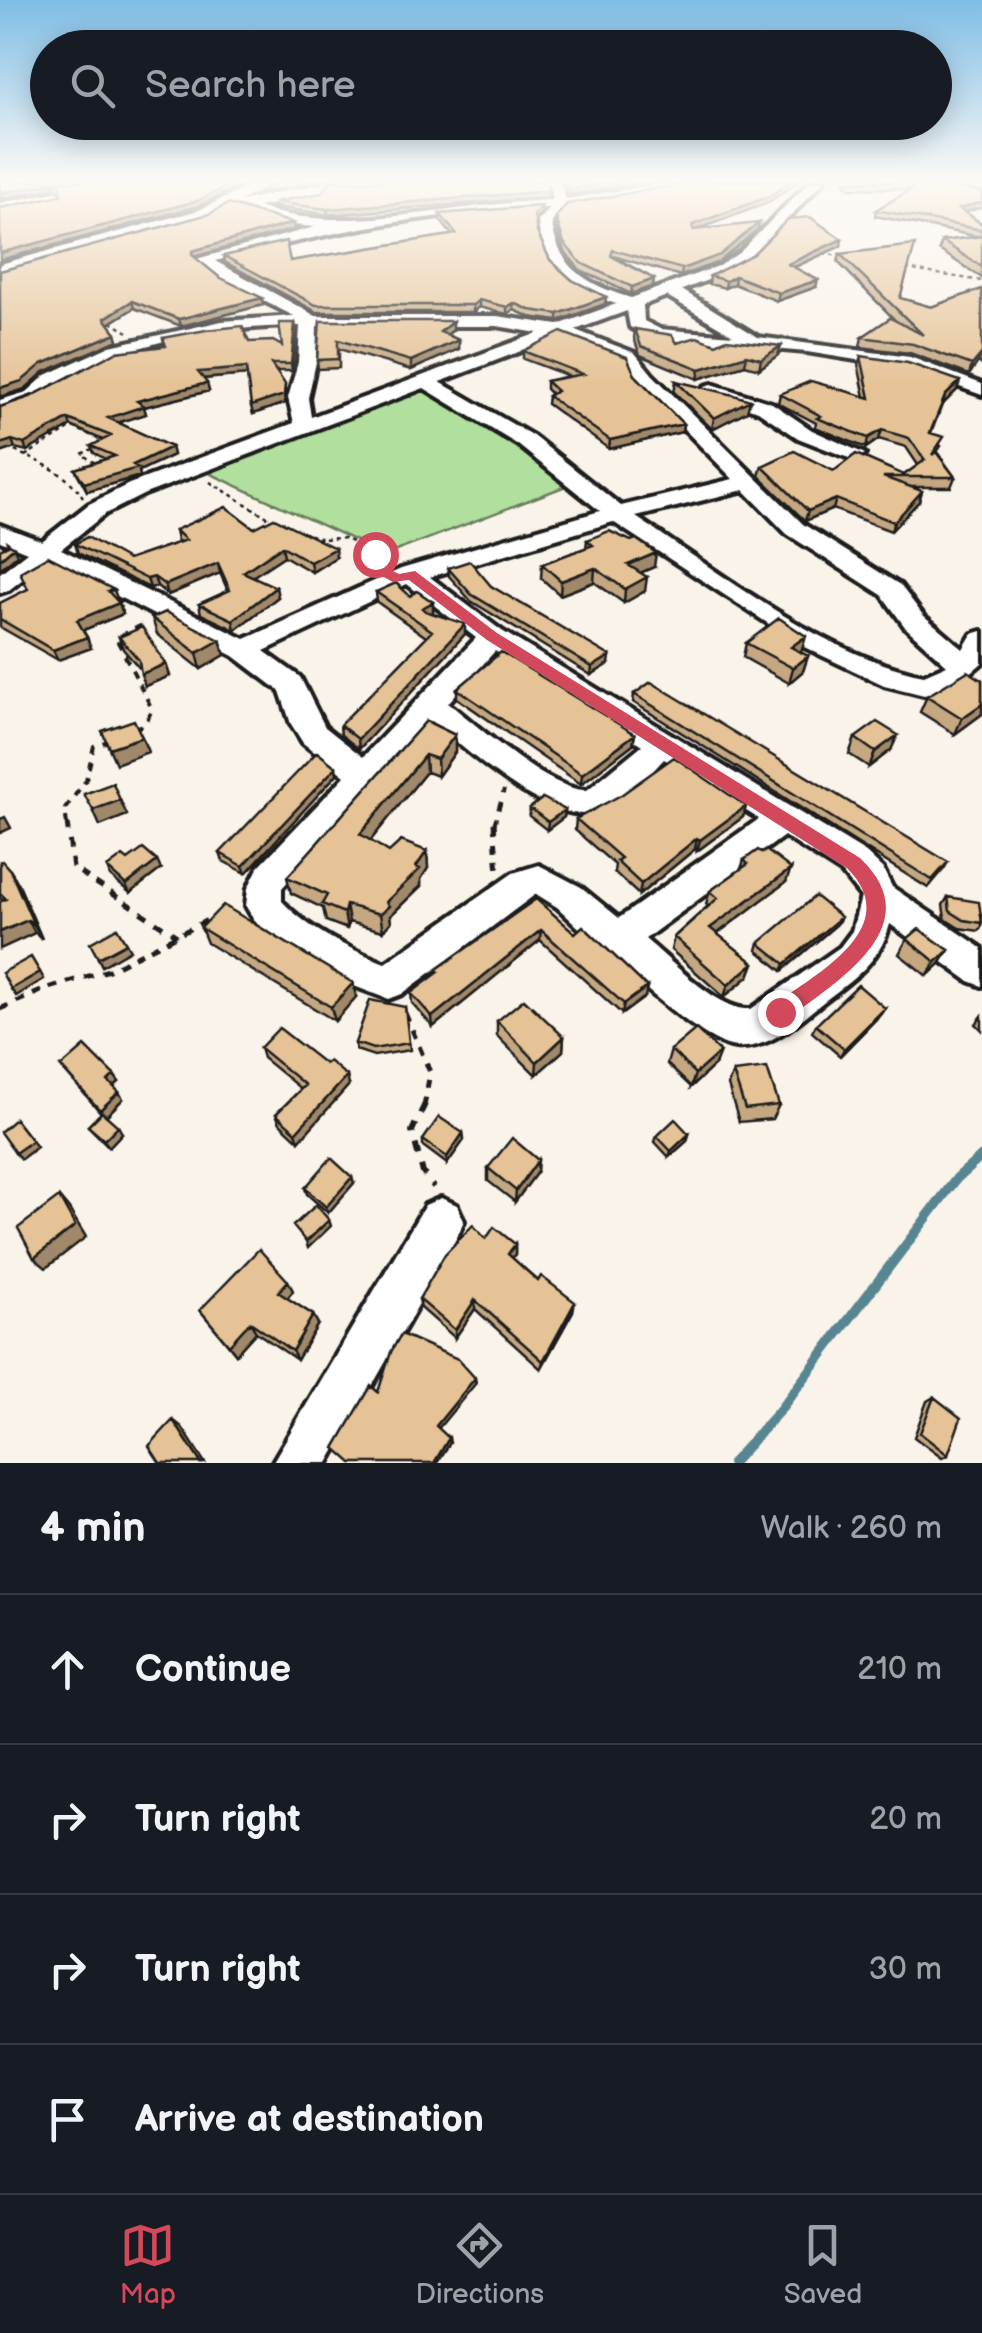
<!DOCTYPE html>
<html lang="en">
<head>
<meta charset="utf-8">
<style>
  body { margin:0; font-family:"Balsamiq Sans",sans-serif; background:#20242c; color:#f1f3f6 }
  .stop { position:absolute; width:30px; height:30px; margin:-22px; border:8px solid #d1495b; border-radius:50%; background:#fff }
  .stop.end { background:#d1495b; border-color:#fff; box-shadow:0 2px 10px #0008 }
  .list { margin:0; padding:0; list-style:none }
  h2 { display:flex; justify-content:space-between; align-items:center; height:130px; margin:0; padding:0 40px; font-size:42px }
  h2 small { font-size:32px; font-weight:400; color:#9ea1a6 }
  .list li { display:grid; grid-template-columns:65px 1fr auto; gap:30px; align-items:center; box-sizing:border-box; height:150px; padding:0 40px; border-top:2px solid #363941 }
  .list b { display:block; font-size:38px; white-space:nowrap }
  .list em { font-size:32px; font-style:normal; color:#9ea1a6 }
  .icon { flex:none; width:55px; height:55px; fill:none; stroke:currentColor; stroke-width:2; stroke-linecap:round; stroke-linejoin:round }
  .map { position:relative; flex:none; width:982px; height:1463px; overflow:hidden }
  .search { position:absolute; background:#171b24; box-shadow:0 5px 25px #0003; left:30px; right:30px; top:30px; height:110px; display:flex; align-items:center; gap:25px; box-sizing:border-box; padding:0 35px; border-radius:55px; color:#9ea1a6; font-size:38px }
  .sheet { height:730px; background:#171b24 }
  nav { display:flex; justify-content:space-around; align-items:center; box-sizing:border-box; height:140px; border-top:2px solid #363941; background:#171b24; font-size:28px; color:#9ea1a6 }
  nav a { display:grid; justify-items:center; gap:5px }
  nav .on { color:#d1495b }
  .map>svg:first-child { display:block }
  .green { fill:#b1df9d; stroke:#667e5c; stroke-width:2.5 }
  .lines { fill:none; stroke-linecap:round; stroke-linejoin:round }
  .stream { stroke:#588592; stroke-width:10 }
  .minor-casing { stroke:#1c1c1c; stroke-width:8 }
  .path-far3 { stroke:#1c1c1c; stroke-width:2.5; stroke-dasharray:4 4; stroke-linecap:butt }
  .path-far2 { stroke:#1c1c1c; stroke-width:4; stroke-dasharray:8 8; stroke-linecap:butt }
  .path-far1 { stroke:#1c1c1c; stroke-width:5; stroke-dasharray:9 9; stroke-linecap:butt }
  .path { stroke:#1c1c1c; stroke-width:6; stroke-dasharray:11 11; stroke-linecap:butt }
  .minor { fill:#fff; fill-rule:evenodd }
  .wall { fill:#c5a882; stroke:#1c1c1c; stroke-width:2.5 }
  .shaded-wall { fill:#a0886a; stroke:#1c1c1c; stroke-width:2.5 }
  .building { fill:#e5c397; stroke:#1c1c1c; stroke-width:2.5 }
  .route { fill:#d1495b }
</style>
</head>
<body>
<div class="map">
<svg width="982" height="1463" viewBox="0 0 982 1463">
  <rect width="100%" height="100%" fill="#faf3ea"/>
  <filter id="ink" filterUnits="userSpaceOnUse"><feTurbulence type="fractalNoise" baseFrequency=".01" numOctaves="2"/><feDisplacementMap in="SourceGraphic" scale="20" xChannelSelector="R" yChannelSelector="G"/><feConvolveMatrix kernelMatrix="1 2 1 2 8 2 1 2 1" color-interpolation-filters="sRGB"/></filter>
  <g filter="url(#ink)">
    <path class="green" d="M422,390L508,433L566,486L386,555L209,473Z"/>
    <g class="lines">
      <path class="stream" d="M732,1463L779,1411L957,1178L982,1156"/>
      <g class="minor-casing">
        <path id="minor" d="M260,181H277L240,201L333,181L321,195L258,207C345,237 460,202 553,200L548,181H560L566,199L678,181H710L565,207L552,222C557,268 590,286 631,298L721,265L740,252L810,181H824L750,258L731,271L682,290L758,337L910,357L982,384V395L906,368L807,352L656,339L630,327L627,311L575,330L635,353L652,374L803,524L900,585L923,615L963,649L972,634L982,631V663L953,688L924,695L884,685L804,647L613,522L430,577L502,631L866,853L883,869L892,887L982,948V986L969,981L890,924C880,962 852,980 822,1003C798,1022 769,1050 736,1047C697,1044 590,937 557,907L536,894L402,994L389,999C339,981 271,957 246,906L248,888L259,866L345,776L303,743L291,724L280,691L234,656L47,560L9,590L0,593V573L27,552L0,541V525L42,541L89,504L129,484L294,423L288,398L298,362L300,326C247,326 167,335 117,356C76,373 43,401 0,412V400L27,392L46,375L110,346L222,321L294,316L223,281L196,259L315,227L282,224L229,206L209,216L0,274V264L199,210ZM550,208L538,221C541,268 573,290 616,304L558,325L497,316H316L215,261C325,233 435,210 550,208ZM667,296L733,335L660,329L644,321L643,305ZM317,326H497L538,333L311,417L308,398L316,362ZM560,336L629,362L637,381L733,479L621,506L533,436L440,382ZM424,388L518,445L600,511L401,569L245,639L61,549L105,514L145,494ZM744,490L787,534L882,595L905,627L947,665L924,675C823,655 721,573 636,517ZM407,584L476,638L363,757L325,727L300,677L264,651ZM495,651L642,745L587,790C548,791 480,727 448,703ZM431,721C467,750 549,827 598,812C625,804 645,779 664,759L759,819L619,918L581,887L539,865L513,873L385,963C348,948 310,931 282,901V888ZM784,836L842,873L861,897L852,931L840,947L751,1009C719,1012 671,960 645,939Z
          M919,181L982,186V194L925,185Z
          M55,192L60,193V199L0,211V203Z
          M712,384L772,403L812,430L865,454L854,460L798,438L758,411L705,394V386Z
          M441,1198L457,1205L464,1221L457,1237L328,1463H272L425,1205Z"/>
      </g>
      <path class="path-far3" d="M823,253L843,257
        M906,269L982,281
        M111,322L128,332
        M73,427L103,441
        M0,453L10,449C37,461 66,471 83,497
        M25,456L76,425
        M95,463L82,454L96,447
        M210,482L274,521
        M302,532L322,539L344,538L375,554L373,567L377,568"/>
      <path class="path-far2" d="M135,729L146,723L152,709L116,638L146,623
        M67,825L65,809L86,780L94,746L108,741
        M494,825L504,790"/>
      <path class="path-far1" d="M67,823L73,868L177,936
        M494,823L498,873
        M0,1009L48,988L109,970L215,916
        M405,1013L430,1072L424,1107"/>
      <path class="path" d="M425,1104L412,1131L423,1173L434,1187"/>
      <use href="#minor" class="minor"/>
    </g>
    <path class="wall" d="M0,181H251L198,206L61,195V190L54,188Z
      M844,181H924L982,224V278L939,250L942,241L980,237L875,216L876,210L912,189L849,188Z
      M548,191V197L328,215L276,207L275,202L321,193Z
      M767,203L697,229H758L719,262L681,276L613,256L654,279L653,286L631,294L580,270L564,250L556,223V217Z
      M541,206V212L535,220L537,232L550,260L572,280L606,297L605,304L558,321L530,317L514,310L507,314L479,307L473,312H317L225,262L224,256L290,261L452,235L440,220V214Z
      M293,223L294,229L194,257L219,277L263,305L181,326L134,308L109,324L116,333L118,340L44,372L25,389L0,271Z
      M841,246L794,267L816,287L777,301L734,284L725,288L709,284L710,276Z
      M840,254L900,298L931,307L982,289V365L978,362L969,375L910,353L860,347L862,337L897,322L838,262Z
      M320,321L453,330L447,335L459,340V349L411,370L339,349V368L318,369L317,360Z
      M295,323L296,330L292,371H276L286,392L285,403L253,414L247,375L204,379L209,391L144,407L146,414L118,423L171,447L173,455L139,471L140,476L87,491L75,469L106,459L94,453L91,446L103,440L71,426L27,451L15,448L0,453V407L165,346L163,338L249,342L282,346Z
      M635,329L677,343L781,346L778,355L759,369L745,365L698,379L640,355L634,338Z
      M523,351L635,375L683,424L682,432L609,449L547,404L548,396L551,394L546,389V381L569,376L523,359Z
      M861,356L957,390L942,405L931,433L941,446L937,452L955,477L951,487H910L922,491L919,501L891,531L833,509L805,521L759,476L762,466L904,475L918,465L906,447L879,439L866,448L815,427L816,423L778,403L780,394L865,397L858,364Z
      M676,381L747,411L712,429L674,392Z
      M254,528L336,557L312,572L284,556L253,576L278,597L235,630L201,614L199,604L228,591L220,573L168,595L157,586L150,588L78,553L75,544L128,560L180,542L177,540L175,530Z
      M587,540L654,567L640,573L645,591L624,603L594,582L560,595L541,578L542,564L586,548Z
      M448,568L491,586L609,664L591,675L471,601L449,576Z
      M28,589L114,590L123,614L83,630L91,648L58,660L0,627V603Z
      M376,592L410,596L433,612L432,613L465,634L359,749L341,735L340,725L426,637L377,602Z
      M152,618L220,640L225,655L201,669L157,634Z
      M119,637L166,664L170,676L145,686L141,670L123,649Z
      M746,643L802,650L800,652L808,656L803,671L789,683L743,657Z
      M982,680V714L955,734L920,712L927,696Z
      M457,689L635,734L633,744L581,784L457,698Z
      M634,694L948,862L944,869L928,888L633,702Z
      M426,721L455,735V752L438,776L426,772L370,841L389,852L427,851L428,868L421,879V886L390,916L391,922L383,931L349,922L347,929L326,921L323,908L291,893L287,877Z
      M855,738L891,750L869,767L849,754Z
      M337,774L246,873L223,861L220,853Z
      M746,806L743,817L697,851L695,849L639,895L614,872L615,865L575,830L576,819Z
      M530,808L565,810L564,817L547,830L529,816Z
      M128,860L161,869L130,893L110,876L107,868Z
      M744,860L786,882L717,934L754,963L749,976L724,997L671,950L674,937L708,906L706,904L710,891L741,869Z
      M0,862L10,870L18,883L42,939L0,898Z
      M948,897L982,916V926L979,931L959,928L945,919L943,905Z
      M536,899L645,997L622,1014L540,940L433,1027L412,1003L411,993L437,974V969Z
      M837,924L782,971L757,950L759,943Z
      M201,928L356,997L335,1021L207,943Z
      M907,939L949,950L940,964L927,976L899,954Z
      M405,1007L410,1050L374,1056L356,1050L355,1043Z
      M885,1008L880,1015L840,1056L812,1032L816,1025Z
      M982,1016V1030L976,1024Z
      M497,1021L564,1037L563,1051L536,1075L497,1036Z
      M260,1048L349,1085L299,1141L280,1123L276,1114L301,1089L263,1058Z
      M671,1050L715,1065L691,1087L667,1064Z
      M61,1067L114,1075L119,1082L113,1087L123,1099L106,1116L122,1133L109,1147L88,1126L101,1113Z
      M733,1072L779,1105L772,1119L739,1122L728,1085Z
      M463,1133L464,1140L447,1164L423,1146V1140Z
      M689,1134L687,1141L669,1157L655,1142L657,1136Z
      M488,1168L537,1172L515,1202L488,1181Z
      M354,1183L328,1213L307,1194L305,1188Z
      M486,1239L515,1244V1254L512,1258L573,1311L541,1369L475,1309L455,1338L421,1308L419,1299Z
      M288,1281L293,1291L287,1298L313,1315L318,1324L297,1360L256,1332L236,1354L200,1310Z
      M934,1397L948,1455L942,1458L914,1437L927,1401Z"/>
    <path class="shaded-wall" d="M238,181H251L198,206L0,260V253Z
      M288,181H318L265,192L264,186Z
      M617,181H652L569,195V189Z
      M792,181H800L767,203L691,232L692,225Z
      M53,183L54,188L0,199V193Z
      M548,191V197L328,215L327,209Z
      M982,202V207L957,215L959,209Z
      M293,223L294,229L193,257L192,251Z
      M759,223L758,229L719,262L681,276L682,269Z
      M842,239L841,246L786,271L788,264Z
      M735,276L734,284L725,288L726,281Z
      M654,279L653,286L631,294L632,287Z
      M818,280L816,287L777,301L779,293Z
      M606,297L605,304L558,321V314Z
      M262,298L263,305L181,326L179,319Z
      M479,300V307L473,312V305Z
      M132,301L134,308L107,325L105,318Z
      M514,303V310L507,314V307Z
      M453,321V330L441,340L440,332Z
      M295,323L296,330L292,371L291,364Z
      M116,333L118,340L44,372L25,389L0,397V388L42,364Z
      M459,340V349L411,370V361Z
      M781,346L778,355L759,369L761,359Z
      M982,353L978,362L969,375L972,365Z
      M747,355L745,365L698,379L700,369Z
      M246,368L247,375L200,379L198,372Z
      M960,381L957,390L942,405L945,396Z
      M207,383L209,391L144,407L146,414L110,425L108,418L137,401Z
      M285,384V403L253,414L251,406Z
      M750,400L747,411L712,429L714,418Z
      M68,419L71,426L27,451L24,444Z
      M683,424L682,432L609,449L610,440Z
      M882,430L879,439L866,448L868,438Z
      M12,440L15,448L0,453V444Z
      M171,447L173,455L139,471L140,476L87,491L84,483L133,465Z
      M922,491L919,501L891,531L894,522Z
      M836,499L833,509L805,521L808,511Z
      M282,546L284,556L246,581L243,572Z
      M14,547L17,555L0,569V559Z
      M335,548L336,557L312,572L310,562Z
      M656,553L654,567L626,579L628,565Z
      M218,563L220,573L168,595L165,585Z
      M595,568L594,582L560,595L561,581Z
      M154,577L157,586L150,588L147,579Z
      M647,577L645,591L624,603L625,589Z
      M276,587L278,597L235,630L233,620Z
      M433,602V612L423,618L422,608Z
      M119,603L123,614L81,631L77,620Z
      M465,624V634L359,749L358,739Z
      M806,636L802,650L787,662L791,647Z
      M87,637L91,648L58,660L53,650Z
      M220,640L225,655L201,669L197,653Z
      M610,656L609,664L591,675L592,667Z
      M808,656L803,671L789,683L793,668Z
      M166,664L170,676L145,686L141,674Z
      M982,704V714L955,734L962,718Z
      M635,734L633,744L581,784L582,774Z
      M455,735V752L438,776L437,759Z
      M898,735L891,750L869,767L875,752Z
      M142,737L148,752L116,764L109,748Z
      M425,755L426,772L362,851L360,834Z
      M336,767L337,774L246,873L243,866Z
      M120,800L127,815L100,826L93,810Z
      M746,806L743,817L697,851L700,840Z
      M565,810L564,817L547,830L548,822Z
      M5,817L11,828L0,833V819Z
      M697,838L695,849L639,895L641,884Z
      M427,851L428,868L421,879V886L390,916L391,922L383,931L380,914L386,902L416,867Z
      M157,861L161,869L130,893L126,885Z
      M791,869L786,882L706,942L710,928Z
      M10,870L18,883L42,939L34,925Z
      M346,905L349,922L347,929L344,913Z
      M841,917L837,924L782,971L785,964Z
      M28,920L35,933L0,949V932Z
      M541,930L540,940L433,1027L432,1017Z
      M126,943L130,950L102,966L98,958Z
      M949,950L940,964L927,976L936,962Z
      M754,963L749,976L724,997L728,985Z
      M40,972L44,979L16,996L11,989Z
      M353,983L356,997L335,1021L331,1007Z
      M647,987L645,997L622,1014L624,1004Z
      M885,1008L880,1015L840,1056L844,1049Z
      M564,1037L563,1051L536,1075L537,1062Z
      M720,1052L715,1065L691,1087L695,1074Z
      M114,1075L119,1082L112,1088L108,1081Z
      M347,1076L349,1085L299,1141L296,1132Z
      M119,1092L123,1099L105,1117L100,1110Z
      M15,1119L37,1147L21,1159L15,1153Z
      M118,1126L122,1133L109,1147L104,1140Z
      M463,1133L464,1140L447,1164V1157Z
      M689,1134L687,1141L669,1157L671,1151Z
      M538,1160L537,1172L515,1202L516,1191Z
      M352,1177L354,1183L328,1213L326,1207Z
      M59,1197L69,1209L86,1237L46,1268L34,1258Z
      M329,1220L331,1226L308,1248L306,1242Z
      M515,1244V1254L508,1264V1254Z
      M288,1281L293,1291L284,1302L278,1292Z
      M475,1300V1309L455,1338V1330Z
      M575,1302L573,1311L541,1369L543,1361Z
      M313,1315L318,1324L297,1360L292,1351Z
      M250,1322L256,1332L236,1354L229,1345Z
      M475,1378L476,1383L437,1430L436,1426Z
      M173,1420L182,1427L205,1463H201Z
      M449,1438L450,1443L437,1463H434Z"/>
    <path class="building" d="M0,181H238L197,201L0,253V208L61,195V185L53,183L0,193Z
      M273,181H288L264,186Z
      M332,181H546L548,191L327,209L275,202L321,193Z
      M566,181H617L569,189Z
      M698,181H792L768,197L692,225L693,230L759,223L720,255L682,269L613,250L611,256L654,279L632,287L581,263L564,243L556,217L567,204Z
      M850,181H924L982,192V202L959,209L982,224V230L876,210L922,183Z
      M228,204L293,223L192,251V255L219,277L262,298L179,319L132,301L105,318L116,333L42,364L22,381L0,388V271L209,214Z
      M541,206L534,215L537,232L550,260L572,280L606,297L558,314L530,310L514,303L507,307L479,300L473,305H316L224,256L286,241L290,261L456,234L440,214Z
      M810,217L842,239L788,264L818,280L779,293L735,276L726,281L710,276L753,254L788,219Z
      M982,236V267L942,241Z
      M915,245L900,298L931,307L982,289V353L972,365L913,344L862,337L890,318L923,335L840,254Z
      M320,321H453L440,332L459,340L411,361L338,340V359L317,360Z
      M279,323H295L291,364H271L285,384L284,395L251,406L246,368L198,372L207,383L137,401L144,406L108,418L171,447L133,465L138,468L84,483L75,469L115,456L91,446L111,436L68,419L24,444L12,440L0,444V407L30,397L116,352L166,346L163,338L206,330L242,326L249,342L273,341L282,346Z
      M635,329L672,335L677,343L697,337L716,344L727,339L781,346L761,359L747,355L700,369L641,346Z
      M561,332L627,357L635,375L683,424L610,440L548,396L557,391L546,381L583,374L523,351Z
      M861,356L908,363L960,381L945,396L930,433L944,437L932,455L936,452L955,477H883L922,491L894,522L836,499L808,511L762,466L794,451L834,471L856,454L904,475L925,460L909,438L882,430L868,438L817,418L821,416L780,394L811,381L870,398Z
      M676,381L734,395L750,400L714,418Z
      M226,507L254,528L274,518L335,548L310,562L282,546L243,572L276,587L233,620L199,604L230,590L218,563L165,585L154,577L147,579L75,544L87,537L128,560L186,540L175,530Z
      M609,531L631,541L636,539L656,553L628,565L647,577L625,589L595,568L561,581L542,564L593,545L587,540Z
      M7,542L14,547L0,559V549L8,545Z
      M48,556L114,590L108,591L119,603L77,620L87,637L53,650L0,619V603L28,589L20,572Z
      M470,561L491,586L610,656L592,667L471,594L448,568Z
      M396,583L410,596L417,591L433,602L422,608L425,611L465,624L358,739L340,725L432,631L376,592Z
      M166,612L220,640L197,653L152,618Z
      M779,618L806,636L791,647L808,656L793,668L746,643Z
      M142,627L166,664L141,674L139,660L119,637Z
      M501,652L635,734L582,774L457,689Z
      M968,671L982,680V704L962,718L927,696Z
      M651,682L948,862L932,880L634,694Z
      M134,720L142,737L109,748L102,731Z
      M426,721L455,735L437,759L425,755L360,834L389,852L401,841L427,851L416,867L420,869L386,902L389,906L380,914L346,905L344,913L322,904L327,895L287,877Z
      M877,722L898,735L875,752L855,738Z
      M317,752L336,767L243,866L220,853Z
      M674,757L746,806L700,840L697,838L641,884L616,861L621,858L576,819L621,795Z
      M113,783L120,800L93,810L84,794Z
      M543,798L565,810L548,822L530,808Z
      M143,849L157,861L126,885L107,868L123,856L128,860Z
      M758,850L763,853L766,850L791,869L710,928L754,963L728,985L674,937L718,898L710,891L748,864L744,860Z
      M2,861L10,870L34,925L28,920L0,932V902L6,899L0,893V862Z
      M815,896L841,917L785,964L759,943Z
      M948,897L979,902L982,923L964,920L950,911Z
      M536,899L575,933L583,926L647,987L624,1004L541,930L432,1017L411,993L439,972L437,969Z
      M223,905L353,983L331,1007L201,928Z
      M117,928L126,943L98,958L90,943Z
      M919,929L949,950L936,962L907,939Z
      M31,957L40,972L11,989L2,973Z
      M858,985L885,1008L844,1049L816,1025Z
      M524,999L564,1037L537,1062L497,1021Z
      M370,1000L405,1007L409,1043L373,1049L355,1043Z
      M279,1028L325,1064L329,1061L347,1076L296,1132L276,1114L305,1085L260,1048Z
      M696,1029L720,1052L695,1074L671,1050Z
      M85,1046L114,1075L108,1081L119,1092L100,1110L61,1067Z
      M767,1068L779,1105L745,1109L733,1072Z
      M102,1112L118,1126L104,1140L88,1126Z
      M439,1117L463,1133L447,1157L423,1140Z
      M15,1119L32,1141L15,1153L0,1132Z
      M675,1119L689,1134L671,1151L657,1136Z
      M512,1138L538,1160L516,1191L488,1168Z
      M331,1158L352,1177L326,1207L305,1188Z
      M59,1197L75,1226L34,1258L18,1228Z
      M316,1205L329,1220L306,1242L293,1226Z
      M473,1225L486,1239L494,1227L515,1244L508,1254L538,1281L541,1276L575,1302L543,1361L475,1300L455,1330L419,1299L445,1254Z
      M259,1249L288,1281L278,1292L313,1315L292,1351L250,1322L229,1345L200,1310Z
      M401,1334L458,1359L475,1378L436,1426L449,1438L434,1463H352L335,1448L371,1386L378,1392L391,1352Z
      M934,1397L961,1418L948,1455L920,1433Z
      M173,1420L201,1463H160L149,1446Z"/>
  </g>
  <linearGradient id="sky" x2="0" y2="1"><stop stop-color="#7ebde5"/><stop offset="0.47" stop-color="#fdfaf6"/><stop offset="1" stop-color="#fdfaf6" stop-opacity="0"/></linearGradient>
  <rect width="982" height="386" fill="url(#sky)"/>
  <path class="route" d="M375,550L382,554L380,565L399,574L415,571L497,633L860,858C931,925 839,980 787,1019H773L769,1012L773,1005C816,974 906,927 847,868L487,640L409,580L393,582L369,569V554Z"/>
</svg>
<div class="stop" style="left:375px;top:554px"></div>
<div class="stop end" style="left:780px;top:1012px"></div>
<div class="search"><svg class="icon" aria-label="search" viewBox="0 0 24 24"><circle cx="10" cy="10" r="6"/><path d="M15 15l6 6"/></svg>Search here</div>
</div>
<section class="sheet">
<h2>4 min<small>Walk · 260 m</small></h2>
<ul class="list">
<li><svg class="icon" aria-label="ahead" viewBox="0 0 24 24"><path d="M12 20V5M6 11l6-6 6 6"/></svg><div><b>Continue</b></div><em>210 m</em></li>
<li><svg class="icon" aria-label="right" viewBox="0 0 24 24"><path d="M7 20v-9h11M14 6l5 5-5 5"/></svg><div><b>Turn right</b></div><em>20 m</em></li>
<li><svg class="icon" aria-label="right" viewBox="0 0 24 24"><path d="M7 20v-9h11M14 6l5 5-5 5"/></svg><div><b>Turn right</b></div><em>30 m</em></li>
<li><svg class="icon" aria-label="arrive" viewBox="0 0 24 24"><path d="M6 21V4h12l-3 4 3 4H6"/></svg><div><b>Arrive at destination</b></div></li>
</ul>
</section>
<nav>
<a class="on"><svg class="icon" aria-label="map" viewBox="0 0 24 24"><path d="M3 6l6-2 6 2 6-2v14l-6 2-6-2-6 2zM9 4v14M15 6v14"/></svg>Map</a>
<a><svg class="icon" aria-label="directions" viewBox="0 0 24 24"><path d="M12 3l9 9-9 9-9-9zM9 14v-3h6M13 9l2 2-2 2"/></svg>Directions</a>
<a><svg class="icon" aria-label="saved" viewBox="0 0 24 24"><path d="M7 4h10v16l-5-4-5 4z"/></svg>Saved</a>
</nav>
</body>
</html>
